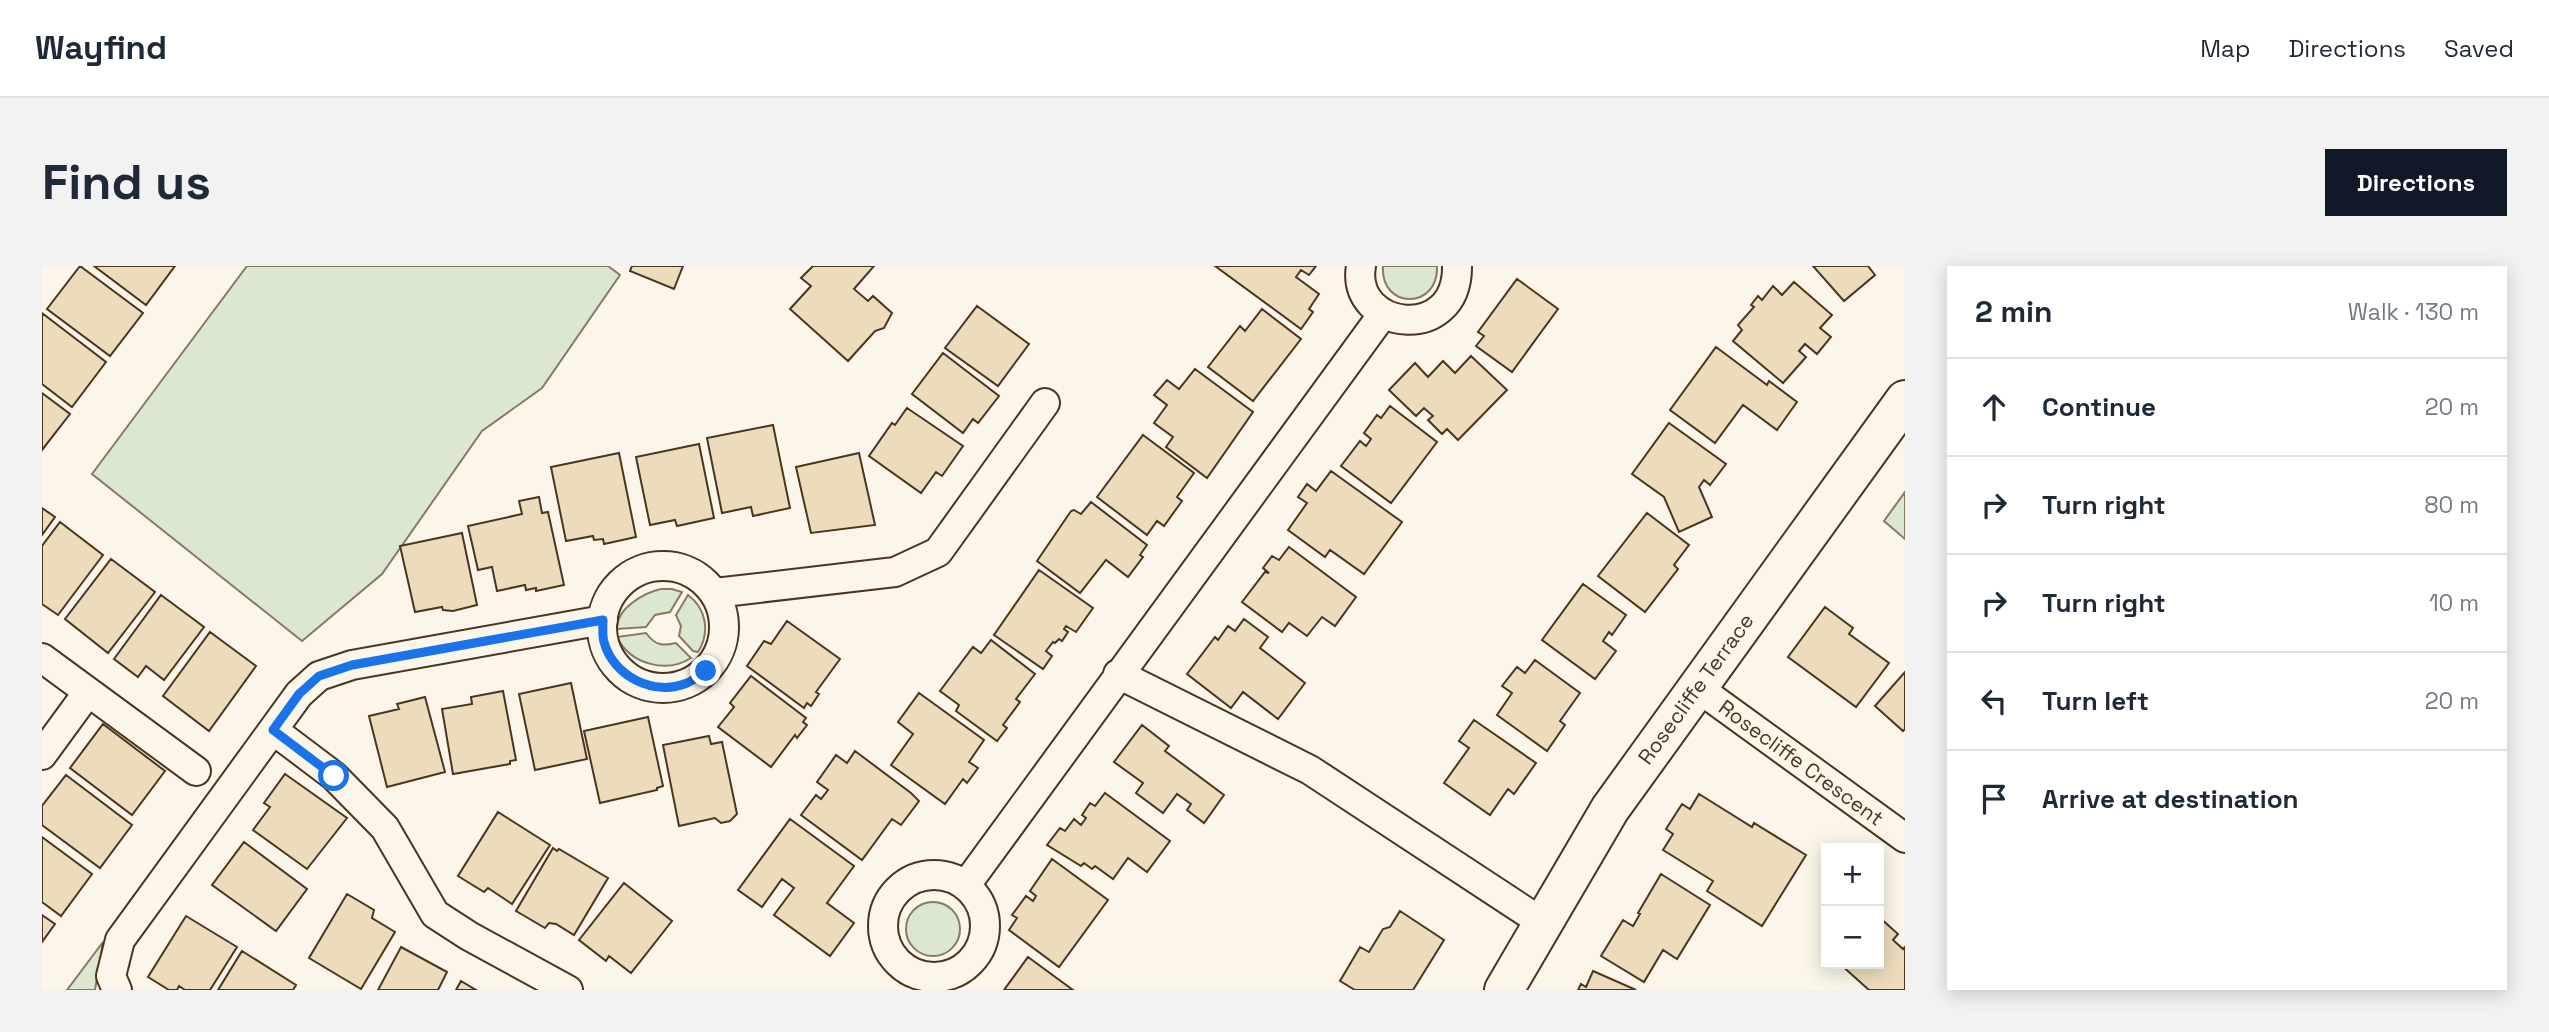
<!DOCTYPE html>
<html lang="en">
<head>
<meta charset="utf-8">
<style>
  body { margin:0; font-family:"Space Grotesk",sans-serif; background:#f2f2f3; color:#1f2937 }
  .controls { position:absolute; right:21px; bottom:21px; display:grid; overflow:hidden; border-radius:0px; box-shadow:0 4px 18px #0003 }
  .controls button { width:63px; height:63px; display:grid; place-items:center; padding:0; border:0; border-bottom:2px solid #e0e1e3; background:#fff; color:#1f2937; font:35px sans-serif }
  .stop { position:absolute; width:21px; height:21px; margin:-16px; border:5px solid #1a73e8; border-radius:50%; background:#fff }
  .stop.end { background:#1a73e8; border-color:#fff; box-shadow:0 2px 7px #0008 }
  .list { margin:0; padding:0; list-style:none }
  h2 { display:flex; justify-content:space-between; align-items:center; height:91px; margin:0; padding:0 28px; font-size:30px }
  h2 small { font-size:23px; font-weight:400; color:#747a83 }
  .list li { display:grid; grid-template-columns:46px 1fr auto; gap:21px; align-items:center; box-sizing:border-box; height:98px; padding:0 28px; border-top:2px solid #e0e1e3 }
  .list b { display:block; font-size:26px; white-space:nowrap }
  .list em { font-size:23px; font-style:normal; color:#747a83 }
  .icon { flex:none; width:38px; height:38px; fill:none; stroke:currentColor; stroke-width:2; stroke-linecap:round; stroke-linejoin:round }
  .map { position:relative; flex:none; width:1863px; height:724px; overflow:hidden; border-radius:0px }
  header { display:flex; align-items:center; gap:42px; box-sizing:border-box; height:98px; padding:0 35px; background:#fff; border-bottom:2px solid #e0e1e3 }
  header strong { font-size:33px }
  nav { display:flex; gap:38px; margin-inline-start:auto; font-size:24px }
  .intro { display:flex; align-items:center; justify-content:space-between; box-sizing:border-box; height:168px; padding:0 42px }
  h1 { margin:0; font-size:49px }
  .button { padding:18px 32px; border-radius:0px; background:#111827; color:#fff; font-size:24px; font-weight:700 }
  main { display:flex; gap:42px; padding:0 42px }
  aside { flex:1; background:#fff; border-radius:0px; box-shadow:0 4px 18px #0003 }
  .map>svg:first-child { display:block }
  .green { fill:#dce7d0; stroke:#887966; stroke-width:2 }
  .building { fill:#ecdcbc; stroke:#4a3520; stroke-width:2 }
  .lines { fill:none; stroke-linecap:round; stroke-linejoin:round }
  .street-casing { stroke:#4a3520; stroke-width:32 }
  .secondary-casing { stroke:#4a3520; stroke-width:42 }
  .street { stroke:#fbf6e9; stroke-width:28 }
  .secondary { stroke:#fbf6e9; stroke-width:38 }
  .route { stroke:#1a73e8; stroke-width:9 }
  .labels { text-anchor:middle; stroke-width:5; stroke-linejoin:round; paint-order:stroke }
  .street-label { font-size:21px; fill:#4a3520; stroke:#fbf6e9 }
</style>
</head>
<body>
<header>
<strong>Wayfind</strong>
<nav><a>Map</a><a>Directions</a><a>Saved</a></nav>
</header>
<div class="intro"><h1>Find us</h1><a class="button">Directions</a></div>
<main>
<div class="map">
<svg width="1863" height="724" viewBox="0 0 1863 724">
  <rect width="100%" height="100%" fill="#fbf6e9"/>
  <path class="green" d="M205,0H566L578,9L500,122L440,165L340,308L260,375L50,208Z
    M1341,0H1395C1397,44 1338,44 1341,0Z
    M1863,226V273L1842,255Z
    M619,323H630L640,326L628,346L613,349L604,361L575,363C574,343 601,327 619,323Z
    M646,329C665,343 668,367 656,386L651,385L637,370L639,360L634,349Z
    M604,367C614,380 620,380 634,377L649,392C624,408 588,398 575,371Z
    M864 663a27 27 0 1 1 54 0a27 27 0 1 1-54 0Z
    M61,676L53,724H25Z"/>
  <path class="building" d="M38,0L101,47L68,90L5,43Z
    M52,0H133L104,39Z
    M590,0H641L632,23L588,5Z
    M771,0H832L812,23L826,35L831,30L850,47L842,62L833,65L806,95L748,43L769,20L759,12Z
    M1173,0H1274L1267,9L1259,4L1254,11L1277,28L1267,43L1271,46L1259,63Z
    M1771,0H1826L1833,9L1802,35Z
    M1475,13L1516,43L1470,106L1434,80L1442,70L1436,66Z
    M1752,16L1790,49L1778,62L1789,71L1775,88L1763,78L1757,85L1764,91L1741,117L1691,75L1700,64L1696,59L1712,41L1709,39L1716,30L1720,34L1731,20L1740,29Z
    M935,40L987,78L956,120L903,82Z
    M1220,43L1259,73L1211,135L1166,101L1198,60L1203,65Z
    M0,47L64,96L30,141L0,118Z
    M1674,81L1725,119L1727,115L1755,136L1735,164L1701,139L1673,177L1628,144Z
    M901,87L957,130L936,157L931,153L921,167L870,128Z
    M1429,90L1465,124L1416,174L1405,163L1400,168L1386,154L1391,150L1382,142L1374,150L1347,124L1373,97L1386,111L1401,95L1413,107Z
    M1153,103L1211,146L1165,212L1124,181L1131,171L1112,157L1125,139L1112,129L1125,114L1137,123Z
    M0,127L28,148L0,184Z
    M1348,140L1395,176L1349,237L1299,200L1318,175L1324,180L1329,173L1322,167L1335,149L1339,152Z
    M865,142L921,180L900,210L894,206L879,227L827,190L850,157L853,159Z
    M1627,157L1684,198L1668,219L1662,214L1657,221L1670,251L1637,266L1622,231L1590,208Z
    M731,159L748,242L711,250L709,241L680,247L665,172Z
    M1101,169L1152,207L1135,231L1140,235L1122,260L1115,255L1105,269L1055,231Z
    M657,178L672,252L635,260L633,254L608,259L594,191Z
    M577,187L594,271L562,278L561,273L552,274L551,270L524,275L509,201Z
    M817,187L833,259L769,267L754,201Z
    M1289,205L1360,256L1322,308L1288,284L1283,291L1246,264L1265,237L1256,231L1265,218L1274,225Z
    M497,231L500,247L506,246L522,319L494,325V322L484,324L483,319L455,325L450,301L436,304L426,260L480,248L477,235Z
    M1049,236L1105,279L1098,289L1101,291L1086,311L1064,294L1038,327L995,295L1029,245L1032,244L1039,248Z
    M0,242L13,251L0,269Z
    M1605,247L1647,279L1632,299L1636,303L1603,346L1556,310Z
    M18,256L61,289L16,349L0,338V280Z
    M420,267L435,339L411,345L401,344L400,341L373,346L358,280Z
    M1247,281L1314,331L1293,360L1280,351L1265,370L1247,357L1240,366L1200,336L1223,306L1227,307L1221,302L1230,290L1237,294Z
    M69,293L113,326L66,387L23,353Z
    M997,304L1051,342L1034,366L1024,360L1022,363L1026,366L1020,375L1017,373L1013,377L1011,376L1004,385L1010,390L1001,403L952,369Z
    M1541,318L1584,349L1570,369L1567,366L1561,375L1574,385L1553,413L1500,374Z
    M119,329L162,361L122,414L104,400L96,411L72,393Z
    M1783,341L1811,362L1807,368L1847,397L1814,441L1746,391Z
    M1202,353L1226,371L1218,382L1263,417L1236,453L1201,426L1189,442L1145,408L1173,371L1176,374L1186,360L1193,365Z
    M745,355L798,393L774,426L777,428L769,440L765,437L762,442L705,400L722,375L729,378Z
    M168,366L214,400L167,465L121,430Z
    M949,374L993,408L974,433L978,436L961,459L965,462L955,475L914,445L917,439L898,425L931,381L939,387Z
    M1493,394L1538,427L1518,455L1523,459L1505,485L1455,449L1470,427L1460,420L1475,401L1483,407Z
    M1863,406V463L1861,465L1833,440Z
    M709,410L764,452L761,456L765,459L755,472L753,469L729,501L676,461L692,441L688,437Z
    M529,417L545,493L493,504L477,428Z
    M461,425L474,494L468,495V498L411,508L400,443L430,438L429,431Z
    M877,427L942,474L927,496L936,502L925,517L921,513L903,538L849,499L871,468L856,456Z
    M383,431L403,506L345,521L327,450L357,443L355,438Z
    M606,451L621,520L615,522V524L558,537L542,465Z
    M1432,454L1494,497L1472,528L1466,523L1448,549L1402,517L1427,482L1417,475Z
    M61,458L123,505L90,549L28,502Z
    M1100,459L1127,480L1123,485L1182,529L1162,557L1145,544L1149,538L1135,528L1121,547L1094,527L1101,517L1072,496Z
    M667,470L669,478L680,476L695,548L688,555L679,557L673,552L637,560L621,479Z
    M813,485L869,527L877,535L859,559L850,553L820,594L759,549L774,529L779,533L786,524L775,516L794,489L805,497Z
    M243,508L305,552L265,603L211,564L228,541L222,537Z
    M24,509L90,559L58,602L0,559V540Z
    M1063,527L1128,575L1105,606L1086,592L1071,613L1053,600L1050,603L1042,597L1039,600L1005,579L1018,562L1023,565L1032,553L1039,559L1044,552L1040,549L1048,537L1053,540Z
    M1657,528L1710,561L1712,557L1764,589L1720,660L1665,625L1671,615L1621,584L1631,568L1624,563L1640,538L1648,543Z
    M456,546L508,579L470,638L446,622L442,626L416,610Z
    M748,553L812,600L785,637L812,657L788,690L732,649L752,622L740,613L720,641L696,624Z
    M0,571L50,608L19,650L0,636Z
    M202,576L265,623L234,665L170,619Z
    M511,582L515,585L517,583L566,612L532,669L514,658L507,657L503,662L474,645Z
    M1010,593L1066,634L1017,701L967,664L975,652L970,649L984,630L991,635L994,630L988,625Z
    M1619,608L1668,639L1635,693L1621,684L1602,716L1559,690L1581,654L1591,660L1598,648L1596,647Z
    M582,617L630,655L589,707L567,690L564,695L537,674Z
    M305,628L332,644L330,652L353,666L319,723L267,692Z
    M1358,645L1402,674L1371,724H1313L1298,715L1318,681L1327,686L1341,663L1348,661Z
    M0,649L13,658L0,676Z
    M144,650L195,681L168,724H143L137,720L135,724H127L106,711Z
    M1837,651L1856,668L1851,674L1861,683L1863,681V724H1827L1798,698H1837Z
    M359,681L405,706L396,724H336Z
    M200,685L254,719L251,724H176Z
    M986,691L1031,724H962Z
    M1551,705L1594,724H1536L1539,718L1544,721Z
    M419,715L434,724H414Z"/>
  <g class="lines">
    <g class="street-casing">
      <path id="street" d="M1319,0C1308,64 1416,79 1415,0
        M560 361a61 61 0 1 1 122 0a61 61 0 1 1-122 0Z
        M673,327L853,306L896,286L1003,137
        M0,392L154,505
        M1076,408L1268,504L1501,657
        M1656,422L1863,572
        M231,464L292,510L343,562L393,648L427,670L526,724
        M0,489L46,426
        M841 660a51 51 0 1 1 102 0a51 51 0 1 1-102 0Z
        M924,619L1341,48
        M75,724L69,710L78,674L257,428L277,410L310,399L561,354"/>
    </g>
    <g class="secondary-casing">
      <path id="secondary" d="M1462,724L1568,543L1863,134"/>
    </g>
    <use href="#street" class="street"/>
    <use href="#secondary" class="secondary"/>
  </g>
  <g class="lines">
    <path class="route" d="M292,510L231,464L257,428L277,410L310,399L561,354C561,361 560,369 562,376C571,410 612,431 645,417C652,414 658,409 664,405"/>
  </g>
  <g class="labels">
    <g class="street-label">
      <text transform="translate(1654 423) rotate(-54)" y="7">Rosecliffe Terrace</text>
      <text transform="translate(1759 497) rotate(36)" y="7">Rosecliffe Crescent</text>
    </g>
  </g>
</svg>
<div class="controls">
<button>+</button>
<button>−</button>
</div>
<div class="stop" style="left:292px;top:510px"></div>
<div class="stop end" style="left:664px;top:405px"></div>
</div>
<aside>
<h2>2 min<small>Walk · 130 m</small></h2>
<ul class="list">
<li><svg class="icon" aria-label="ahead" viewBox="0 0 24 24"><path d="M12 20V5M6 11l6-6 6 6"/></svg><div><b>Continue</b></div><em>20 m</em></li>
<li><svg class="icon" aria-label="right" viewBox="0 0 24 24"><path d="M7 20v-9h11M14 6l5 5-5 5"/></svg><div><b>Turn right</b></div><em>80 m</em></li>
<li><svg class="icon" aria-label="right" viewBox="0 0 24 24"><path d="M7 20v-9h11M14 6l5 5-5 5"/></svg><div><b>Turn right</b></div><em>10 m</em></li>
<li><svg class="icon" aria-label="left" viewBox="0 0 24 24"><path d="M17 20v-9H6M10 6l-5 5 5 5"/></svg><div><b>Turn left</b></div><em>20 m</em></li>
<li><svg class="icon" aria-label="arrive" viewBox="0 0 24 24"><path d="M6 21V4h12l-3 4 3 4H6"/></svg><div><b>Arrive at destination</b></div></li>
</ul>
</aside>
</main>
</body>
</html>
